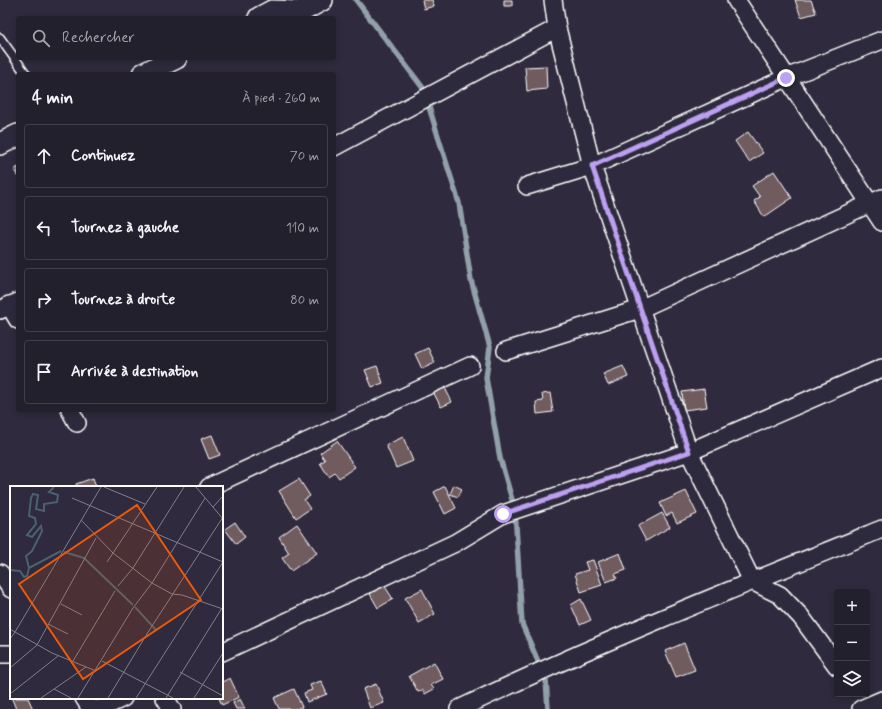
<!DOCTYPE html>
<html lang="fr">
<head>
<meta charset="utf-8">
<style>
  body { margin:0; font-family:Mynerve,sans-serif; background:#2f2d3a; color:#f1f3f6 }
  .controls { position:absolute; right:12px; bottom:12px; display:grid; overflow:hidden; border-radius:4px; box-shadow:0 2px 6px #0003 }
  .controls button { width:36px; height:36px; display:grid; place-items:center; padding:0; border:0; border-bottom:1px solid #403e4a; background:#23202e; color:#f1f3f6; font:20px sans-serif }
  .stop { position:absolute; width:12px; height:12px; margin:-9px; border:3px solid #bca0f2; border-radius:50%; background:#fff }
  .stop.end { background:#bca0f2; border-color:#fff; box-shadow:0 1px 4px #0008 }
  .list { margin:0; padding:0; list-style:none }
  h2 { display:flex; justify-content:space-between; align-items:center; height:52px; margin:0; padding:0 16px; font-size:17px }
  h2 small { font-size:13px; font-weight:400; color:#a3a3aa }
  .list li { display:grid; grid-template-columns:26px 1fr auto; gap:12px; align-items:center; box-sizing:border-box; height:64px; margin:0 8px 8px; padding:0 8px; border:1px solid #403e4a; border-radius:4px }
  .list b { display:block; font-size:15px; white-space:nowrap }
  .list em { font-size:13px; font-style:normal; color:#a3a3aa }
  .icon { flex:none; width:22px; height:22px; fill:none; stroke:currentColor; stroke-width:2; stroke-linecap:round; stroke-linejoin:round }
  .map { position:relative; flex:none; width:882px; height:709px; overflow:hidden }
  .search { position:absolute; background:#23202e; box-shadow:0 2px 6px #0003; left:16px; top:16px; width:320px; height:44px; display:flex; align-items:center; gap:10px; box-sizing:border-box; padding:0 14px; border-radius:4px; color:#a3a3aa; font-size:15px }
  .panel { position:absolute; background:#23202e; box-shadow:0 2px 6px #0003; left:16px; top:72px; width:320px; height:340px; border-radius:4px }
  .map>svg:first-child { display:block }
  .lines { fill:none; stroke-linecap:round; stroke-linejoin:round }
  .stream { stroke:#92a0aa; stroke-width:5.5 }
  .building { fill:#705c5e; stroke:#fff }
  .service-casing { stroke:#fff; stroke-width:11 }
  .minor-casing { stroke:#fff; stroke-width:20 }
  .tertiary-casing { stroke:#fff; stroke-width:24 }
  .service { stroke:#2f2a3d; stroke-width:8 }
  .minor { stroke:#2f2a3d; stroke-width:17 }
  .tertiary { stroke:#2f2a3d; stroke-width:21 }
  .route { stroke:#bca0f2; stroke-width:5 }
  .inset-river { fill:none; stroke:#496171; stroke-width:2 }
  .inset-road { fill:none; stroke:#827f8b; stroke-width:1 }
  .view { fill:#e8590c; fill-opacity:0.15; stroke:#e8590c; stroke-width:2 }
  .inset-edge { fill:none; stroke:#fff; stroke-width:2 }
</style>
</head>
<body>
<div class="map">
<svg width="882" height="709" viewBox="0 0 882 709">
  <rect width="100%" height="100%" fill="#2f2a3d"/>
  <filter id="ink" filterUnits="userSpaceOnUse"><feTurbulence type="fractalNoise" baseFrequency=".025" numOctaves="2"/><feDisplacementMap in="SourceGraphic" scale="8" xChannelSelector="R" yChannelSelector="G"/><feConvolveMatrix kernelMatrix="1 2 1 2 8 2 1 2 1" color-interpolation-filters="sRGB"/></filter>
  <g filter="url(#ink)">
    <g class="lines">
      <path class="stream" d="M356,0L423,88L459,203L471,280L490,347L486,378L500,458L515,510L522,624L546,680L548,709"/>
    </g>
    <path class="building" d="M422,0H432L434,6L424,9Z
      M504,0H512V6H504Z
      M795,0H811L816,13L801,17Z
      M546,66L547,89L527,91L525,67Z
      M748,132L763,153L749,162L735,141Z
      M18,167V177L14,170Z
      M774,171L792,198L764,217L754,201L760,197L752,186Z
      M428,348L435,363L422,369L415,354Z
      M377,366L383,383L372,387L365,370Z
      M623,366L628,377L608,385L603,374Z
      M441,380L452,402L441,407L430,386Z
      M704,389L707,407L684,410L682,392Z
      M550,393L553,412L537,414L536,402L543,401L542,394Z
      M212,435L220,455L209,459L201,439Z
      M403,437L413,461L396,468L386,445Z
      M337,441L355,467L339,478L335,473L329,477L320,463L325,460L320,453Z
      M93,478L96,487H76V484Z
      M299,479L310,496L304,500L310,509L296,518L279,491Z
      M454,485L462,489L458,497L450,494Z
      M445,486L456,508L445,514L434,492Z
      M686,491L697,514L677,523L672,513L666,516L660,503Z
      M662,513L670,527L646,541L638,526Z
      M235,522L245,537L236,544L225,529Z
      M297,524L317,553L291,571L282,558L289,553L279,537Z
      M620,553L626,570L615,574L617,578L606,582L598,562Z
      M593,560L602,585L581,592L575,574L588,570L585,562Z
      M384,585L393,599L378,608L370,594Z
      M422,589L435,614L419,623L405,598Z
      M581,599L591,620L580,625L571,605Z
      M684,643L695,670L676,677L665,651Z
      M434,662L443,679L431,685L434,689L425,694L423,690L418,692L409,676Z
      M230,678L239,697L222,705L219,698H222V682Z
      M321,681L327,694L307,702L304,693L312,690L310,685Z
      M376,684L384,703L370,708L363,689Z
      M294,689L302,707L296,709H279L274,698Z
      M13,698H28L33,709H16L12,699Z
      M240,699L245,709H236L233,703Z"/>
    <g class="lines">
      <g class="service-casing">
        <path id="service" d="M0,38L26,74"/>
      </g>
      <g class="minor-casing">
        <path id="minor" d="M553,0L557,28L592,166L689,452L752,581L780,595L801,617L837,666
          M736,0L882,222
          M334,147L557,28
          M527,186L592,166L786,78L882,40
          M9,305L18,320
          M0,310L18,302
          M506,351L640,309L882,198
          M70,410L77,423
          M209,487L470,366
          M0,573L11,589
          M222,652L455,543L503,514L689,452L882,368
          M0,654H11
          M84,698L91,709
          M165,698L172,709
          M99,709L123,698
          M459,709C597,643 740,586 882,529
          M861,709L882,700"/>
      </g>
      <g class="tertiary-casing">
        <path id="tertiary" d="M259,18L272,11L300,12L322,0
          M143,74L176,58
          M0,144L18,135"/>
      </g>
      <use href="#service" class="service"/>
      <use href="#minor" class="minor"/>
      <use href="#tertiary" class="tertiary"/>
    </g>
  </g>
  <g class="lines" filter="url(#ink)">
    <path class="route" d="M503,514L689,452L592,166L786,78"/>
  </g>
  <g transform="translate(10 486)">
    <rect width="213" height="213" fill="#2f2a3d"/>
    <path class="inset-river" d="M54,66L74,72L123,119M19,82L51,65M0,84L10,85L14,91L17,90L19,82L16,70L22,65L32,45L31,40L22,51L17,49L26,38L25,32L19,30L21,12L23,8L28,9L26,23L34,25V18L47,16L48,9L39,6L44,1M125,121L146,144"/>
    <path class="inset-road" d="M94,1L135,18M186,1L213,33M62,12L213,76L126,212M203,21L213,10M71,34L103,67L142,97L162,108L172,109L213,123M97,76L147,1M108,100L123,82L174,1M51,118L72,129M38,138L58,148M0,143L5,146L91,1M0,153L5,146L42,167L86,185M63,175L105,105M92,175L163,212M0,182L27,159L86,52M170,186L213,210M44,203L61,212M0,208L48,170M31,212L76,181M68,212L123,122L142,97L195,12M98,212L140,143L213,31M156,212L212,122M184,212L213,167"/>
    <path class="view" d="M127,19L191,114L73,193L9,98Z"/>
    <rect width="213" height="213" class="inset-edge"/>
  </g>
</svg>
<div class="controls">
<button>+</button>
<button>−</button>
<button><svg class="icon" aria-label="layers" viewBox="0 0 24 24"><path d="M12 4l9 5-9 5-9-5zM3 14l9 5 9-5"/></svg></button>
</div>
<div class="stop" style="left:503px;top:514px"></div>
<div class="stop end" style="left:786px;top:78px"></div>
<div class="search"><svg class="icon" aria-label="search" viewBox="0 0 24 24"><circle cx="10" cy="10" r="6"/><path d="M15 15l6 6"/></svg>Rechercher</div>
<section class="panel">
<h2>4 min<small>À pied · 260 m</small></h2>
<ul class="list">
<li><svg class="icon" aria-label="ahead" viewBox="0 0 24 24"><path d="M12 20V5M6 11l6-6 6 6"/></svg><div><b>Continuez</b></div><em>70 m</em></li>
<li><svg class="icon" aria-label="left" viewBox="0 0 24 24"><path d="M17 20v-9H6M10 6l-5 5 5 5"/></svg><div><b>Tournez à gauche</b></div><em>110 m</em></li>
<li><svg class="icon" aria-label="right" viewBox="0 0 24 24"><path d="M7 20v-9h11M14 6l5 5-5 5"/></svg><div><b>Tournez à droite</b></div><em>80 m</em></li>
<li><svg class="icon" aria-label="arrive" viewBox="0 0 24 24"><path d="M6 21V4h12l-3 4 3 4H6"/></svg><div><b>Arrivée à destination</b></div></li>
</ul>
</section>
</div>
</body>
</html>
